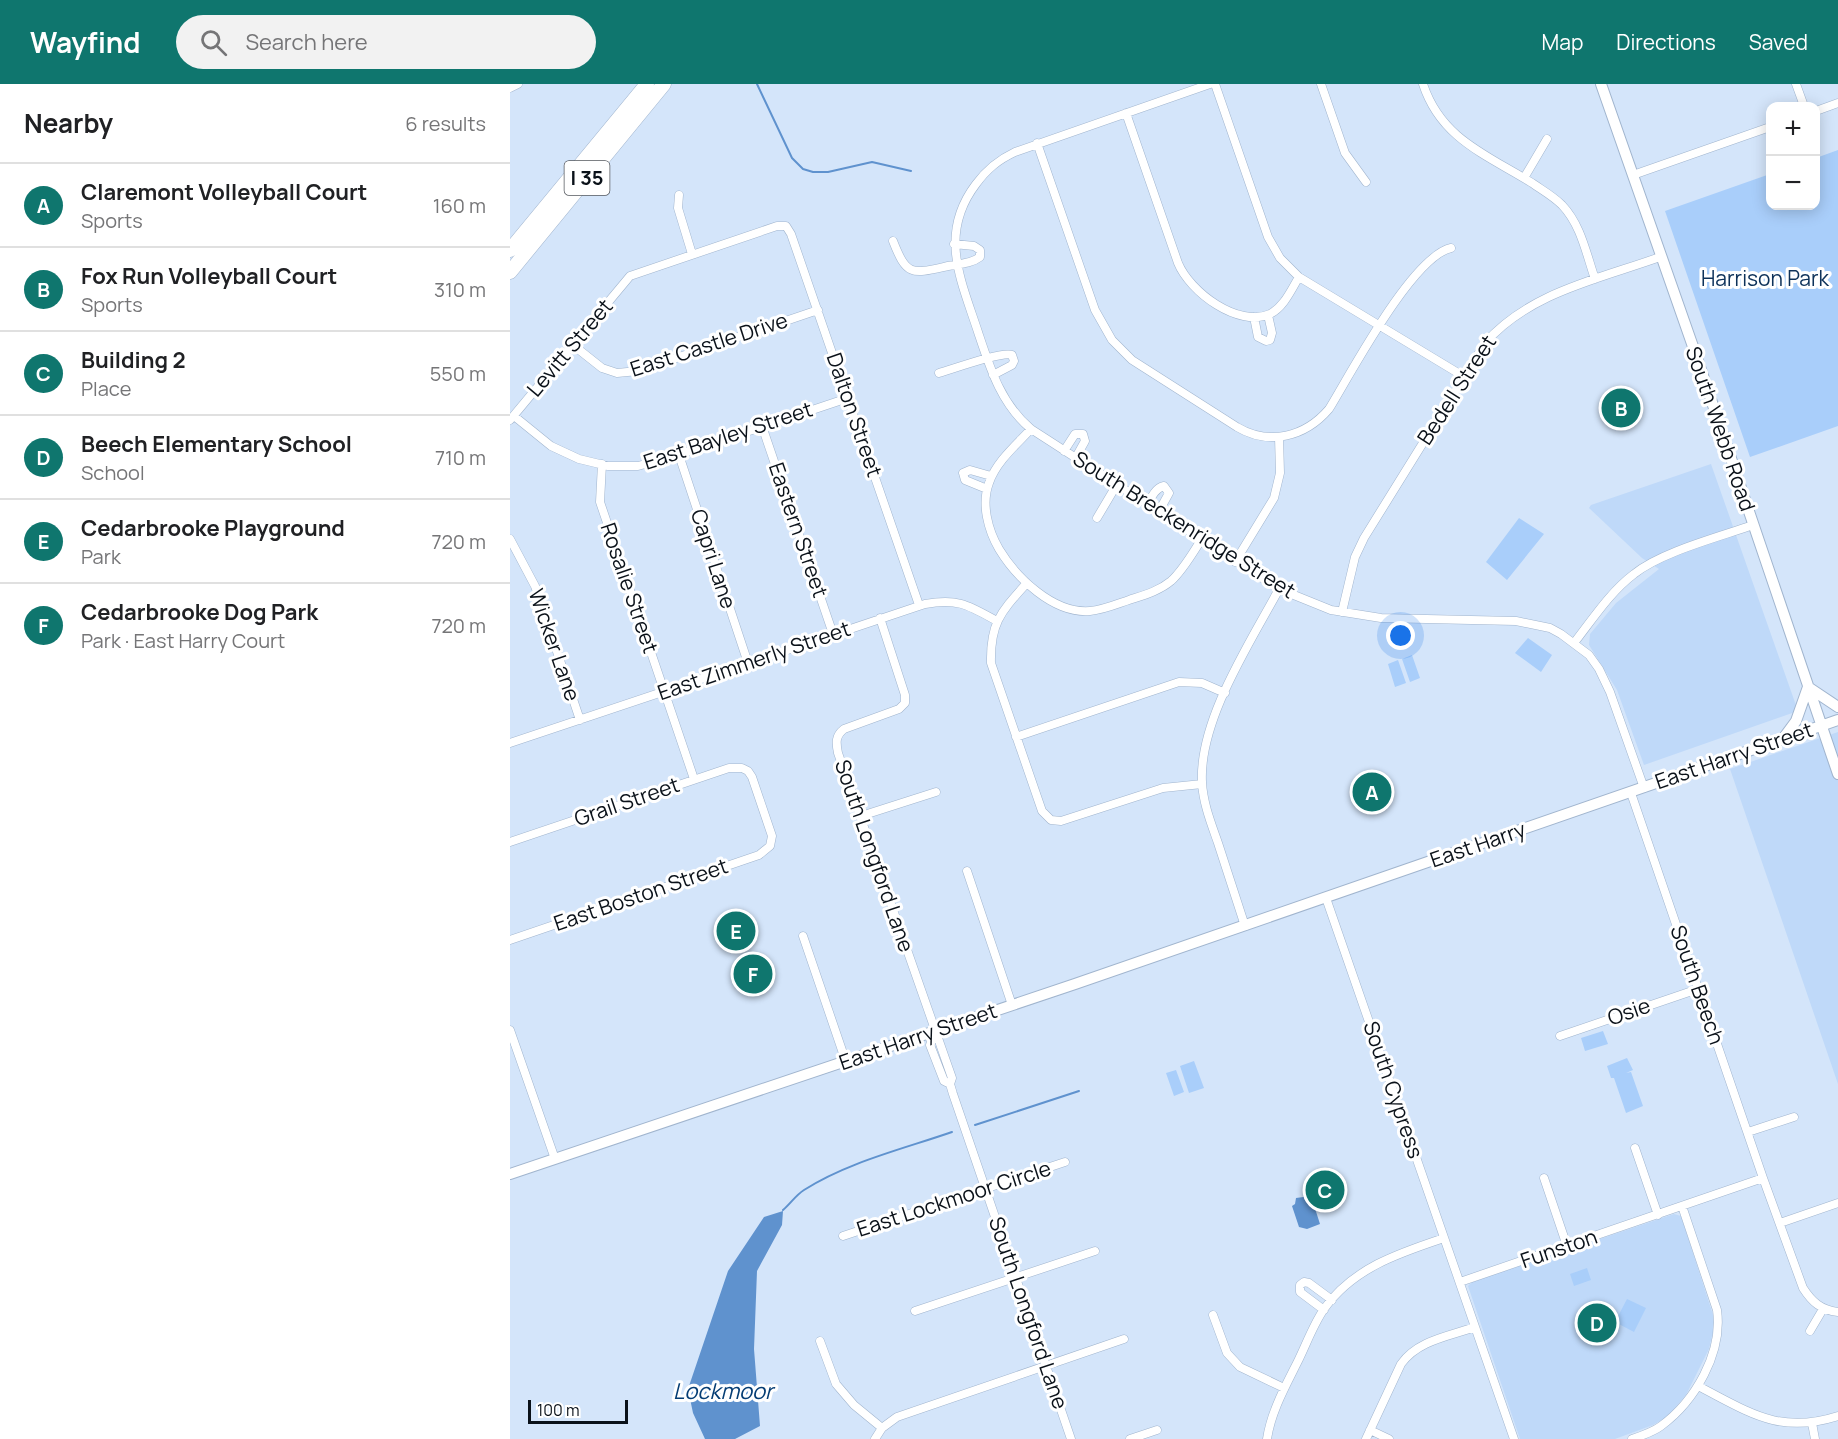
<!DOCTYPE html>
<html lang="en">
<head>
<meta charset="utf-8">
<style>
  body { margin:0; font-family:Manrope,sans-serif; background:#f2f2f2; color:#202124 }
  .controls { position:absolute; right:18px; top:18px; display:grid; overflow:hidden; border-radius:12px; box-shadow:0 3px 15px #0003 }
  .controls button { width:54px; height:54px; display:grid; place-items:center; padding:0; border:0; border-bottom:2px solid #e0e0e0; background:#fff; color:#202124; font:30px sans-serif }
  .scale { position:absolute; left:18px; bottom:15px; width:100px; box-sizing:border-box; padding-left:6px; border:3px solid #0a1119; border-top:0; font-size:16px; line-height:21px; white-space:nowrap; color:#0a1119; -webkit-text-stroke:4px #fff; paint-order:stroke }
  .you { position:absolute; left:891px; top:552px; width:21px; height:21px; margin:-15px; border:4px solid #fff; border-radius:50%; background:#1a73e8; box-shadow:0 0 0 9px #1a73e833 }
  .badge { display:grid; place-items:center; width:39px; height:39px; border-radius:50%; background:#0f766e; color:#fff; font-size:20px; font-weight:700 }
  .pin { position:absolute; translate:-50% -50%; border:3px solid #fff; box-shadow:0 2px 6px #0006 }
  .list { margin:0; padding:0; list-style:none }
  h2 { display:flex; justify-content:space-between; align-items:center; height:78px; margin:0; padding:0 24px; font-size:26px }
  h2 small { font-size:20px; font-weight:400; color:#757577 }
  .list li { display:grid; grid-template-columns:39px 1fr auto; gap:18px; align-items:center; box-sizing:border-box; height:84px; padding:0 24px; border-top:2px solid #e0e0e0 }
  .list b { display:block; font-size:22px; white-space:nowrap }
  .list p { margin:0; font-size:20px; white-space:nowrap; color:#757577 }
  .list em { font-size:20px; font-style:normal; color:#757577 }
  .icon { flex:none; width:33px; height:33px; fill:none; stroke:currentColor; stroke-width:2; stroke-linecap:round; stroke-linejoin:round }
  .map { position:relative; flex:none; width:1328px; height:1355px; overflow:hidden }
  header { display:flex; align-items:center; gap:36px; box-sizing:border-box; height:84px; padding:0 30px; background:#0f766e; color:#fff }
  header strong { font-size:28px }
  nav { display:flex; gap:33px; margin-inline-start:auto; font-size:21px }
  .search { width:420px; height:54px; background:#f2f2f2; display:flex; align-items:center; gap:15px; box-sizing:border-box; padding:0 21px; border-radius:33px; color:#757577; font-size:22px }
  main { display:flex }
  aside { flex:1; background:#fff }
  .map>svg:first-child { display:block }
  .built { fill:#bfd9f9 }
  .green { fill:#a9cefa }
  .water { fill:#5f92ce }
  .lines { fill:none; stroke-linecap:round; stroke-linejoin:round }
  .stream { stroke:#5f92ce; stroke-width:2 }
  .minor-casing { stroke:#a1b5ce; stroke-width:9 }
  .secondary-casing { stroke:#a1b5ce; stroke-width:12 }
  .motorway-casing { stroke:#a1b5ce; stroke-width:15 }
  .minor { stroke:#fff; stroke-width:8 }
  .secondary { stroke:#fff; stroke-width:10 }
  .motorway { stroke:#fff; stroke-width:14 }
  .labels { text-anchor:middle; stroke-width:6; stroke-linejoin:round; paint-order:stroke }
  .shield { fill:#fff; stroke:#54585e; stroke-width:1.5 }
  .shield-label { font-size:20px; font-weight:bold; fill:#0a1119 }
  .park-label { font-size:21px; fill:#0e325a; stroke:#fff }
  .street-label { font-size:21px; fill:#0a1119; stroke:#fff }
  .water-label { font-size:22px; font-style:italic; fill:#053d74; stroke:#fff }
</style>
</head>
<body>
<header>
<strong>Wayfind</strong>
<div class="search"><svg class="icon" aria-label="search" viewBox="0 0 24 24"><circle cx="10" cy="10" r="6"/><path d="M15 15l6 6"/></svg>Search here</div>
<nav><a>Map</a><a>Directions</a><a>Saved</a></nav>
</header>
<main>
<aside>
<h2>Nearby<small>6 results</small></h2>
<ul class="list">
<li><span class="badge">A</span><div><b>Claremont Volleyball Court</b><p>Sports</p></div><em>160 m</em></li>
<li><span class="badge">B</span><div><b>Fox Run Volleyball Court</b><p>Sports</p></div><em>310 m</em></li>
<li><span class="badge">C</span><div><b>Building 2</b><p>Place</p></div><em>550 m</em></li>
<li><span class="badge">D</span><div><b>Beech Elementary School</b><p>School</p></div><em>710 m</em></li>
<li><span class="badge">E</span><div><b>Cedarbrooke Playground</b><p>Park</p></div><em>720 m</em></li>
<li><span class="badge">F</span><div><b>Cedarbrooke Dog Park</b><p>Park · East Harry Court</p></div><em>720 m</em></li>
</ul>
</aside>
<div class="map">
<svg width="1328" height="1355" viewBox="0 0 1328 1355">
  <rect width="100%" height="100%" fill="#d4e5fa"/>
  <path class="built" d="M1201,380L1288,627L1134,681L1107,606L1079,561L1080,550L1106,519L1149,485L1132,474L1079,424L1081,421Z
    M1328,648V1000L1220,685Z
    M1164,1130L1171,1132L1204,1234V1244L1199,1265L1176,1311L1157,1333L1143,1341L1105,1355H1010L958,1202L962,1198Z"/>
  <path class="green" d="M1328,66V342L1240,373L1155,127L1260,90V122H1306V74Z
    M1113,314L1119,330L1109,333L1103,318Z
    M1009,434L1034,450L997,496L976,478Z
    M1018,554L1042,571L1031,588L1005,569Z
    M902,571L910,594L900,598L892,575Z
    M888,576L896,599L885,603L878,580Z
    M865,695L872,716L858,721L851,700Z
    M230,826L240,861L224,866L212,833Z
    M247,876L255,899L239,905L231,881Z
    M1093,947L1098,960L1075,967L1071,954Z
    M1117,974L1123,986L1116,989L1121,988L1133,1022L1116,1029L1104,994H1101L1097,982Z
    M684,977L694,1004L679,1009L670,982Z
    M666,986L674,1008L664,1012L656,989Z
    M1077,1184L1081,1196L1064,1202L1060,1190Z
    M1117,1215L1136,1224L1124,1248L1105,1238Z"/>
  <path class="water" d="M801,1112L810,1140L797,1145L789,1143L782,1122L785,1120L786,1114Z
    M273,1127L272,1141L247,1187L244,1265L250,1342L225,1355H195L183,1329L178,1305L218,1187L254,1133Z"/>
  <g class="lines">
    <path class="stream" d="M247,0L282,74L293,85L303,88H318L362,78L401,87
      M465,1041L569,1007
      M273,1126C280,1120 286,1111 294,1106C338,1078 393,1065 442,1048"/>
    <g class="minor-casing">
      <path id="minor" d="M700,0L505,68C488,76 477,85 466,100C428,150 451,196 468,248C480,284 491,320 521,345L769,505L821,526L871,534L1006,537L1040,544L1051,550L1079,571L1089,585L1100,608L1134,704
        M705,0L758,153L770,174L789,193L953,292
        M811,0L835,69L856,98
        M913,0C931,55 977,71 1022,99C1032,106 1043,112 1052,121C1071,141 1076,169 1085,195
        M1286,0L1294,22
        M0,4L8,0
        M1306,27L1328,19
        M616,29L668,179C680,208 728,244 760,230C774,223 781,206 789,193
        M527,59L585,226L602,256L622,276L727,343C759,362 795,353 819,325C841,289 902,173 941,164
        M1123,91L1260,43
        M1014,94L1037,55
        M169,111L168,124L182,170
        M383,157C397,193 402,190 438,182C448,180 461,180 470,173V166L464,162L444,160
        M744,233L748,253L756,257L760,256L762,249L758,231
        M63,261L92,284L107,289L128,287L308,226
        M429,289C443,285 492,267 502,271L504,277L502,281L483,291
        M4,332L41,362L69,375L98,382H128L161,373L338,314
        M0,336L120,192L267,142H276L281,150L409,521
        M252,342L323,550
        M521,345C506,361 486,378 479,399C471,420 478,446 489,465C506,493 543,530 580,527C593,526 607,520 619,516C634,511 649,507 661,497C673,486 682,470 691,456
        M554,367L565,350H573L575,357L565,375
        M169,371L238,579
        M92,380L90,418L184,695
        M477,405L455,396L453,389L460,386L481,392
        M637,422C641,414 645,404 654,402L659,409L648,429
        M587,434L606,402
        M0,455L25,502L70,636
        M725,478L764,414L770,389L769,353
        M516,500C491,528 480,539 481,579L532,727L541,736L551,737L653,704L692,700
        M832,528L845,473L854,454L975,259C1020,208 1089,195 1150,173
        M370,534L395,611V619L389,625L334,645C325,652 326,659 328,669L442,994L440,1000L443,1010L561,1355
        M1064,559C1082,536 1100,508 1124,490C1151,468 1209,453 1243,441
        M506,653L669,598L692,599L715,609
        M0,659L415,520C448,514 458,521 487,537
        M1121,709L1253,1094L1293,1204C1302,1218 1311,1226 1328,1228
        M351,732L426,708
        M0,758L219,684H232L238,687L242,693L262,752L260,762L249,771L0,856
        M457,787L502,921
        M816,814L1004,1355
        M735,842C726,814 717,787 708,759C701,739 693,719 692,698C689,636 740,559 769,505
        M293,852L336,978
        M0,946L45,1075
        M425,947L420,961L434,997L440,1000
        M1050,952L1188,905
        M1238,1048L1284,1033
        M1125,1064L1148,1131
        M1034,1094L1057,1162
        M1270,1139L1328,1119
        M333,1152L555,1078
        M950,1198L1253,1094
        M814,1226L790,1208V1201L794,1198L799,1199L822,1216
        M405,1227L585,1167
        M703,1231L717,1269L730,1283L774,1304
        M1300,1247L1313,1225
        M310,1257L326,1300L344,1321L372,1344
        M1188,1302C1239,1328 1269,1351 1328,1332
        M1302,1339L1305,1355
        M860,1346L879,1355
        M365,1355L372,1344L387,1333L614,1255
        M620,1355L647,1346
        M757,1355C761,1328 775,1303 787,1279C796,1261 803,1241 814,1225C843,1184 889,1169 934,1154
        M856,1355L891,1280C908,1256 940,1252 965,1243
        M1122,1355C1131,1352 1143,1348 1151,1342C1185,1317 1213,1269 1207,1226L1172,1122"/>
    </g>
    <g class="secondary-casing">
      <path id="secondary" d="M1091,0L1187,274L1328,690
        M1272,656L1286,637L1298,603L1328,623
        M0,1090L565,900L1328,636"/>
    </g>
    <g class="motorway-casing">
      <path id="motorway" d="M0,166L137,0
        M0,188L154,0"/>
    </g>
    <use href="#minor" class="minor"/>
    <use href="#secondary" class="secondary"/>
    <use href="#motorway" class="motorway"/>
  </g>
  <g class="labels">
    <rect class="shield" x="54.5" y="77" width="45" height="34" rx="4.5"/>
    <g class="shield-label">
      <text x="77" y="101">I 35</text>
    </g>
    <g class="park-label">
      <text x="1255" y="202">Harrison Park</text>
    </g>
    <g class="street-label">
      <text transform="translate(199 261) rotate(-18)" y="7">East Castle Drive</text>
      <text transform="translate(60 264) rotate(-50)" y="7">Levitt Street</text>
      <text transform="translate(947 306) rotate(-57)" y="7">Bedell Street</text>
      <text transform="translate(344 331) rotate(71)" y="7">Dalton Street</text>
      <text transform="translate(1210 345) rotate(71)" y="7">South Webb Road</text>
      <text transform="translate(218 352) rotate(-18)" y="7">East Bayley Street</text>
      <text transform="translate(674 441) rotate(32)" y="7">South Breckenridge Street</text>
      <text transform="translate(288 446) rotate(71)" y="7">Eastern Street</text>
      <text transform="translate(203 475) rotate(72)" y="7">Capri Lane</text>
      <text transform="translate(119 504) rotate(71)" y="7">Rosalie Street</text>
      <text transform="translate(44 561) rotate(71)" y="7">Wicker Lane</text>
      <text transform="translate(244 577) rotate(-19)" y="7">East Zimmerly Street</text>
      <text transform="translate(1224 672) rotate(-19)" y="7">East Harry Street</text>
      <text transform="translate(117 718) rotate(-19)" y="7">Grail Street</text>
      <text transform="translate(968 761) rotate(-19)" y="7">East Harry</text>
      <text transform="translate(364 772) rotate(71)" y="7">South Longford Lane</text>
      <text transform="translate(131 811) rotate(-19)" y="7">East Boston Street</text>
      <text transform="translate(1187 901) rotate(71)" y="7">South Beech</text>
      <text transform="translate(1119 928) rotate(-19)" y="7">Osie</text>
      <text transform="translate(408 953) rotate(-19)" y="7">East Harry Street</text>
      <text transform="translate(883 1006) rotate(71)" y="7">South Cypress</text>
      <text transform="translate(444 1115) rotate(-18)" y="7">East Lockmoor Circle</text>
      <text transform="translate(1049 1165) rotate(-19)" y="7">Funston</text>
      <text transform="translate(518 1229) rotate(71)" y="7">South Longford Lane</text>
    </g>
    <g class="water-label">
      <text x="213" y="1315">Lockmoor</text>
    </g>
  </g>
</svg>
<div class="controls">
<button>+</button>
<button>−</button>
</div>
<div class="scale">100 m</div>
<div class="you"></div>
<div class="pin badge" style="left:862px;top:708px">A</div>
<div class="pin badge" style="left:1111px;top:324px">B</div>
<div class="pin badge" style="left:815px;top:1106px">C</div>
<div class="pin badge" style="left:1087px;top:1239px">D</div>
<div class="pin badge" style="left:226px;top:847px">E</div>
<div class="pin badge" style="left:243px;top:890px">F</div>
</div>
</main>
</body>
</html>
